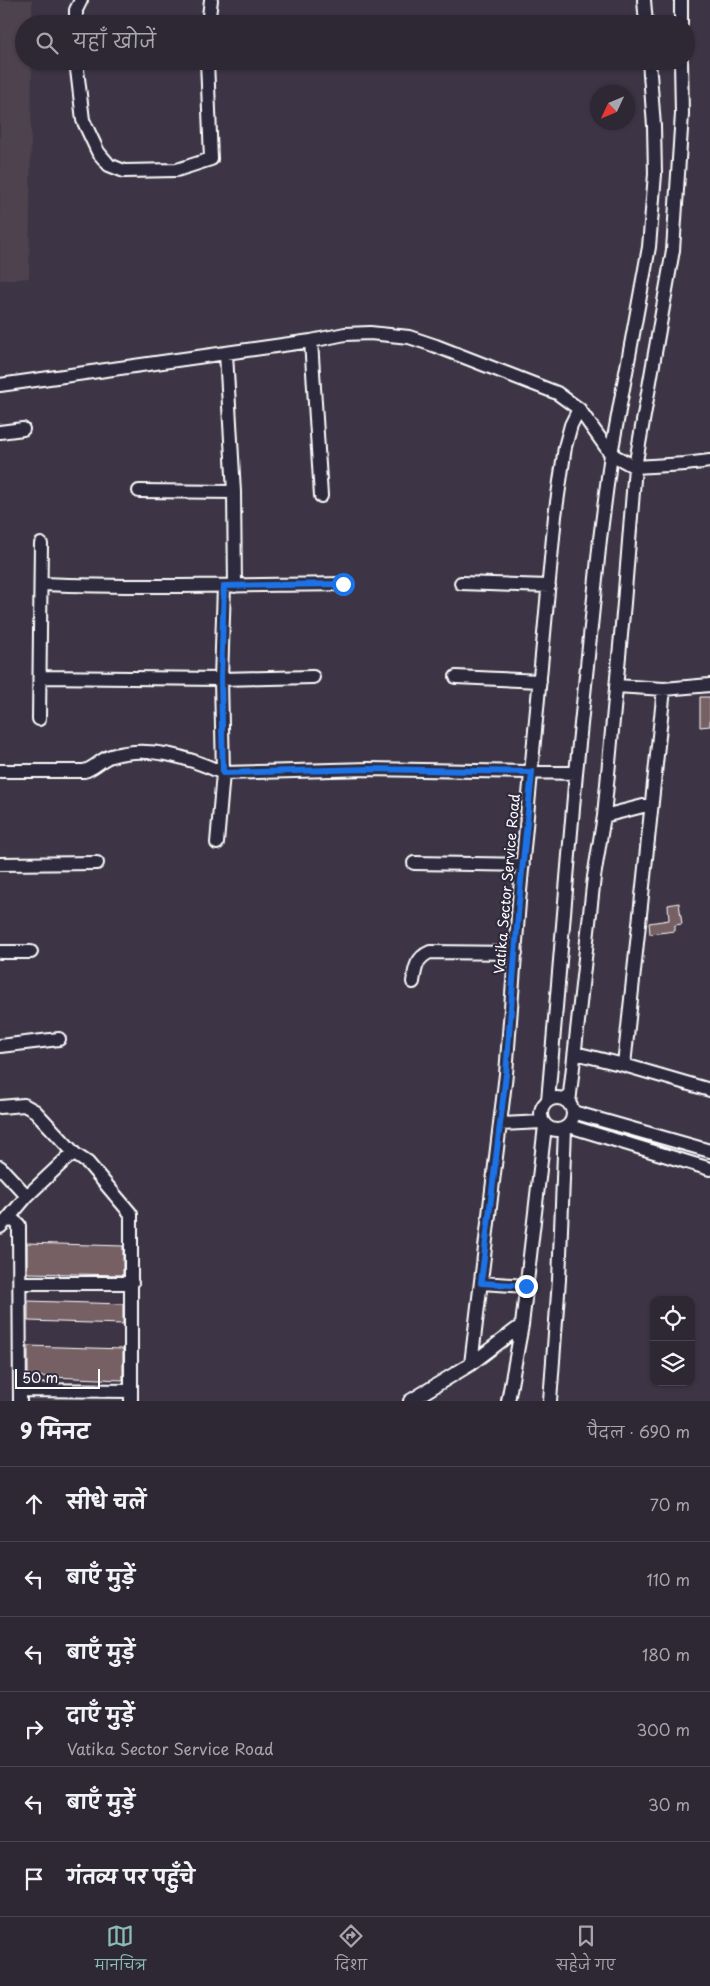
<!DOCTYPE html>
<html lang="hi">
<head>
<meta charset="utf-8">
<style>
  body { margin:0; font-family:"Playpen Sans","Playpen Sans Deva",sans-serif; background:#36303c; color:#f1f3f6 }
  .controls { position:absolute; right:15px; bottom:15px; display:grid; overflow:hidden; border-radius:10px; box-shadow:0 1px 4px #0004 }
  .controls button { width:45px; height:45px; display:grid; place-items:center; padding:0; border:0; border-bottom:1px solid #49444f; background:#2e2834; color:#f1f3f6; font:25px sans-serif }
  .compass { position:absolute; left:590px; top:85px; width:45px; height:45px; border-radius:50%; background:#2e2834; box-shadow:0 1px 4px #0004; rotate:226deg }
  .scale { position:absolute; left:15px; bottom:12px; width:85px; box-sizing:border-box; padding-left:5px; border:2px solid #fff; border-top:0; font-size:14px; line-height:18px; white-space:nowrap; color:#fff; -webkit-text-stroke:4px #2f2a3d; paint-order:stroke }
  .stop { position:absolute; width:15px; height:15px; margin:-11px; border:4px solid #1a73e8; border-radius:50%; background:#fff }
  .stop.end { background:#1a73e8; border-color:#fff; box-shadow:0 1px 5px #0008 }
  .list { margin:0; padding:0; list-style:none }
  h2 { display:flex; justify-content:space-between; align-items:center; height:65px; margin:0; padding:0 20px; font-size:21px }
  h2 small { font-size:16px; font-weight:400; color:#a7a6ac }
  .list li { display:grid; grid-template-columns:32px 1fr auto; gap:15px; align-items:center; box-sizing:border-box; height:75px; padding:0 20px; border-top:1px solid #49444f }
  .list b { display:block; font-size:19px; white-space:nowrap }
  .list p { margin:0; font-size:16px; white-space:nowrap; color:#a7a6ac }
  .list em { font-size:16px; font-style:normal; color:#a7a6ac }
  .icon { flex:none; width:28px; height:28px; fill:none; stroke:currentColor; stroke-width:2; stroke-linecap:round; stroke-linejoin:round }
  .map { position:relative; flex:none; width:710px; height:1401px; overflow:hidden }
  .search { position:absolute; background:#2e2834; box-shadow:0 1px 4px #0004; left:15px; right:15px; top:15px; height:55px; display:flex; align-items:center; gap:12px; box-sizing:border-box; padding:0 18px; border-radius:28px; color:#a7a6ac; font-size:19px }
  .sheet { height:515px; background:#2e2834 }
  nav { display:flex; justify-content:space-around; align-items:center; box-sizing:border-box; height:70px; border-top:1px solid #49444f; background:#2e2834; font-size:14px; color:#a7a6ac }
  nav a { display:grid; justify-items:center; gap:2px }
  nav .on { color:#8bbbb9 }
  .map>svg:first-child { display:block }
  .built { fill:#4e424e }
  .building { fill:#766164; stroke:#fff }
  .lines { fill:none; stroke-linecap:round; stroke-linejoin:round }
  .street-casing { stroke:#fff; stroke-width:16 }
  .street { stroke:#2f2a3d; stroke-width:12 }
  .route { stroke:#1a73e8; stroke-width:6 }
  .labels { text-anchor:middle; stroke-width:4.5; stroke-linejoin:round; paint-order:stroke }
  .street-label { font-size:14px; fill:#fff; stroke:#2f2a3d }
</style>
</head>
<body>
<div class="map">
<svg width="710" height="1401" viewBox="0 0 710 1401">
  <rect width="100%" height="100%" fill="#3d3545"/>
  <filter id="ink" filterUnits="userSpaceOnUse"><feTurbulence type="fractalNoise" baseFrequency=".02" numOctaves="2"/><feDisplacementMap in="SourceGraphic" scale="10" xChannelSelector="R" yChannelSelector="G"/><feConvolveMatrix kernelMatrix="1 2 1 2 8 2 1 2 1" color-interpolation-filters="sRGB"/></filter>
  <g filter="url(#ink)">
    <path class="built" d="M0,0H32V24H24V61H32L29,278L0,280Z"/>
    <path class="building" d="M700,697H710V726L700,727Z
      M679,903L682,924L675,925V931L650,934L649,923L669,920L668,905Z
      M27,1243L123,1246V1275L27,1273Z
      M28,1301L123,1304V1324L28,1321Z
      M28,1346L123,1349V1380L28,1376Z"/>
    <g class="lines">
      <g class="street-casing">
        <path id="street" d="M644,0L646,24
          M681,0V24
          M76,24V10L81,0
          M208,24L211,0
          M76,61L83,120L98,152L109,165L124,171L177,170L211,159L207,61
          M311,341L321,496
          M226,354L234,492L235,586
          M0,385L311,341L345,334L370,333L409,337L436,346L557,393L579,409L611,454L635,467
          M0,432L23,429
          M635,467L685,464L710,461
          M139,491L234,492
          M41,583L43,584C143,588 243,585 343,584
          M461,583L549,586
          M40,677L221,679L313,677
          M456,677L540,681
          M616,686L664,689L710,685
          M39,719L41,544
          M0,771H84C94,769 101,759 111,756C149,745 188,757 223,773L221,679L224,586
          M604,816L651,804
          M217,843L223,773L369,769L576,773
          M414,863L523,865
          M0,864L97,863
          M0,952H31
          M413,982C415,969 416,958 430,952L516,953
          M0,1046L59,1039
          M575,1053L624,1065L710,1090
          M624,1065L664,689
          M541 1114a16 16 0 1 1 32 0a16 16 0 1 1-32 0Z
          M548,1101L576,773L600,539L611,454L649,247L655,174L654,126L649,61
          M569,1103L594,877L604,816L624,603L635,467L673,250L682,114L681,61
          M0,1107L24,1105L35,1111L76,1155L88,1163L131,1214V1401
          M573,1112L710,1151
          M500,1124L542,1122
          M569,1126L710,1169
          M0,1167L27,1196
          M6,1221L27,1196L65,1160L70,1156L76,1155
          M0,1227L6,1221L13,1220L19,1225V1229L20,1401
          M20,1283H132
          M481,1283L527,1286
          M471,1364L506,1074L519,902L555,516L565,447L571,425L579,409
          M20,1390L131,1391
          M410,1401L471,1364L522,1325
          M508,1401L522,1325L545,1126
          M550,1401L559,1280L565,1129"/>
      </g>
      <use href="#street" class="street"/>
    </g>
  </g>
  <g class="lines" filter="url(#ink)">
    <path class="route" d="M343,584L224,586L221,679L223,773L369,769L532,772L519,902L506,1074L481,1283L526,1286"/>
  </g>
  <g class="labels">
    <g class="street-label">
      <text transform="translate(507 884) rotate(-85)" y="5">Vatika Sector Service Road</text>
    </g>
  </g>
</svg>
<div class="controls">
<button><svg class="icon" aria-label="locate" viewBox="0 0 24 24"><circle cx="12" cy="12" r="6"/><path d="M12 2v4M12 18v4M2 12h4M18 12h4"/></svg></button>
<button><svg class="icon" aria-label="layers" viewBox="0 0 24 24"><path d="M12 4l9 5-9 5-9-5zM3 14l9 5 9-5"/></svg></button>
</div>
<svg class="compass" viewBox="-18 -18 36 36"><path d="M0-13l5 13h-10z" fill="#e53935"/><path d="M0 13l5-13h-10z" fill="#a7a6ac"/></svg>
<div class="scale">50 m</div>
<div class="stop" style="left:343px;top:584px"></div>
<div class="stop end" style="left:526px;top:1286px"></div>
<div class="search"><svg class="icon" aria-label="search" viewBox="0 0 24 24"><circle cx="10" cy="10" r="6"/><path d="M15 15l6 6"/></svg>यहाँ खोजें</div>
</div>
<section class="sheet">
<h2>9 मिनट<small>पैदल · 690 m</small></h2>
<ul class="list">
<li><svg class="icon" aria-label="ahead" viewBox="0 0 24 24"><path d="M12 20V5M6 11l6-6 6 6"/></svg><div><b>सीधे चलें</b></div><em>70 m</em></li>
<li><svg class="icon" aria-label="left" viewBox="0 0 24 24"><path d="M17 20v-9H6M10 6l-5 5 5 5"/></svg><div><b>बाएँ मुड़ें</b></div><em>110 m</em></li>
<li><svg class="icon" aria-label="left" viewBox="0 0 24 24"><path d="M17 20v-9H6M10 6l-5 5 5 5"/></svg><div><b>बाएँ मुड़ें</b></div><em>180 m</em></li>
<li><svg class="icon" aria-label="right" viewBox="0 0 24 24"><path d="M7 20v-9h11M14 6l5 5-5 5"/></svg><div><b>दाएँ मुड़ें</b><p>Vatika Sector Service Road</p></div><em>300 m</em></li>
<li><svg class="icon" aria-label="left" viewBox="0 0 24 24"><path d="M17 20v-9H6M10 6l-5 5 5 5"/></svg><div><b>बाएँ मुड़ें</b></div><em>30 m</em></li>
<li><svg class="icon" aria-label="arrive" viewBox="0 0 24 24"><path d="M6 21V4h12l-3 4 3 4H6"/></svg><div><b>गंतव्य पर पहुँचे</b></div></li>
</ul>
</section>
<nav>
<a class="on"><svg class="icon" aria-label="map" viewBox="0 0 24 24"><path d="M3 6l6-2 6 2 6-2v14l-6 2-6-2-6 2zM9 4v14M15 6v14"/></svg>मानचित्र</a>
<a><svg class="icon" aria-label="directions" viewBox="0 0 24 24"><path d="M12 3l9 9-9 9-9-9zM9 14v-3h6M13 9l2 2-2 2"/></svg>दिशा</a>
<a><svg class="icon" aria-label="saved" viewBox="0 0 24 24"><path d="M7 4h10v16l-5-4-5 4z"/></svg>सहेजे गए</a>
</nav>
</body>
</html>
